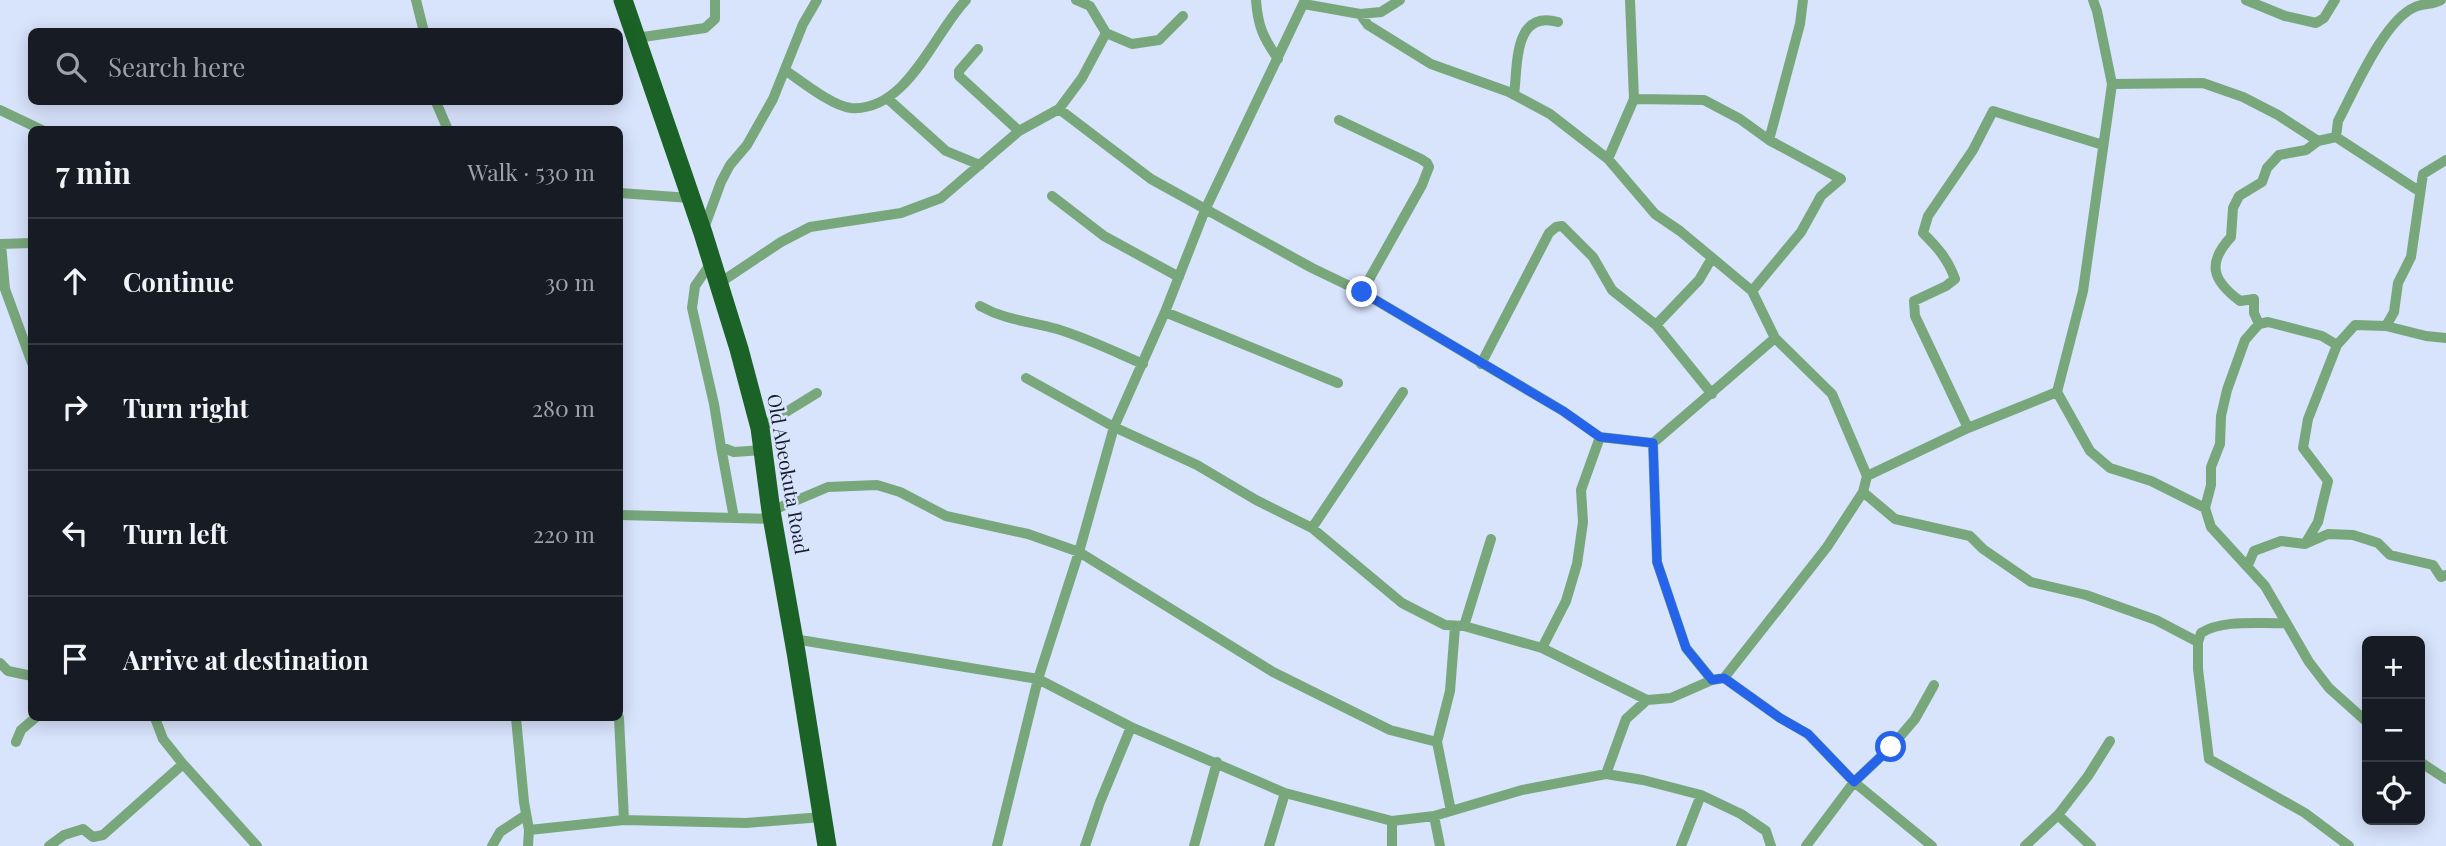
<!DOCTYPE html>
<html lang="en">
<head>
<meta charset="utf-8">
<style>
  body { margin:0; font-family:"Playfair Display",serif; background:#242831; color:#f1f3f6 }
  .controls { position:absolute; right:21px; bottom:21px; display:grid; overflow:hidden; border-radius:10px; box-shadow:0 4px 18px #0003 }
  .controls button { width:63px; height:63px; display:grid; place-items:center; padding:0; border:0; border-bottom:2px solid #363941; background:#171b24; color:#f1f3f6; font:35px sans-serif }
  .stop { position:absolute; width:21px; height:21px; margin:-16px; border:5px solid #2563eb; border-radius:50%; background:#fff }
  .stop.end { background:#2563eb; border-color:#fff; box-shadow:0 2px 7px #0008 }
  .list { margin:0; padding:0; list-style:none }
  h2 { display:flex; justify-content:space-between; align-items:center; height:91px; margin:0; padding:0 28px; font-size:30px }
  h2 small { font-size:23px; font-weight:400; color:#9ea1a6 }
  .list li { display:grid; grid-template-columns:46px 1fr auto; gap:21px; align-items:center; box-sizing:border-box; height:126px; padding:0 28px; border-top:2px solid #363941 }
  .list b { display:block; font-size:26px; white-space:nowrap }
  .list em { font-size:23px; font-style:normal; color:#9ea1a6 }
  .icon { flex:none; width:38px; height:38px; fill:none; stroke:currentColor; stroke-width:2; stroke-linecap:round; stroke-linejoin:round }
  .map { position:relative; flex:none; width:2446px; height:846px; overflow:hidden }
  .search { position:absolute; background:#171b24; box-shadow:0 4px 18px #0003; left:28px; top:28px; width:595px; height:77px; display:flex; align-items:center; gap:18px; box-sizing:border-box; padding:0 24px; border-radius:10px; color:#9ea1a6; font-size:26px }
  .panel { position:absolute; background:#171b24; box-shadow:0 4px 18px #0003; left:28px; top:126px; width:595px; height:595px; border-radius:10px }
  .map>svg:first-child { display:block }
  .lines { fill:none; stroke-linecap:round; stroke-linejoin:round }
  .minor { stroke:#78a77b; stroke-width:10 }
  .trunk { stroke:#1a6226; stroke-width:19 }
  .route { stroke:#2563eb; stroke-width:9 }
  .labels { text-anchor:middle; stroke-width:5; stroke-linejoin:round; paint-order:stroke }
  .street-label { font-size:19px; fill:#171d2c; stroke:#d8e3fc }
</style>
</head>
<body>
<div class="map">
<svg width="2446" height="846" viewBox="0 0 2446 846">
  <rect width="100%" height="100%" fill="#d8e3fc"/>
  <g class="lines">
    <path class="minor" d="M416,0L424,32
      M1076,0L1090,6L1106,33L1132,44L1159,40L1183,16
      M1256,0C1258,27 1263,37 1278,59
      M2093,0L2097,11L2112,84L2083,291L2057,392L2090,451L2110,468L2151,481L2205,508L2211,527L2265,586L2309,662L2329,688L2367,722
      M2246,0L2285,16L2316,23L2324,18L2335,0
      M1304,4L1360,14L1381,12L1400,0
      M1360,14L1368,25L1431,64L1509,92L1550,114L1608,159L1655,214L1680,231L1752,291L1775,338L1832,394L1867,476
      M636,38L705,28L715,19V0
      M978,49L959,71V76L1019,131
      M785,70C801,81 832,106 851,108C907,112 934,33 966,0
      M2112,84L2203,83L2243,97L2278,115L2318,141L2336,137L2419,191
      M1514,95C1518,65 1513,10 1558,22
      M888,99L946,151L980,165
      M1634,99L1704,100L1740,119L1769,140L1841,179L1821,196L1801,232L1752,291
      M436,102L448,130
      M1059,109L1151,179L1312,268L1362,292L1563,411L1600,437L1653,443L1775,338
      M0,110L42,130
      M1339,120L1421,159L1427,163L1429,167L1422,185L1362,292
      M2336,137L2338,121C2354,91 2384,20 2415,7C2423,3 2433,5 2441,0
      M1769,140L1800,24L1803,0
      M1608,159L1634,99L1630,0
      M620,193L690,198
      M1052,196L1104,236L1179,277
      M703,231L721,182L730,165L747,145L773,99L803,24L817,0
      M0,244L32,243
      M1,244L5,289L32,363
      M711,263L695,286L692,308L714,404L721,447L734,452L763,450
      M718,284L781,242L810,227L901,213L941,198L1019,131L1059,109L1082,78L1106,33
      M980,306C1007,321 1030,321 1057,329C1087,338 1115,352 1143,364
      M1165,312L1338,383
      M2259,324L2254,313V299L2240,301C2213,281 2206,264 2231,237L2233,208L2239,196L2262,182L2267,168L2279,155L2306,150L2318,141
      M1656,325L1699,280L1712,258
      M2386,326L2394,312L2398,283L2411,257L2423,174L2446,160
      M1481,364L1549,233L1556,227L1562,226L1593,257L1612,290L1656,325L1712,394
      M1026,378L1114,427L1197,465L1256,500L1312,528L1402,603L1445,625L1464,626L1542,648L1647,700L1671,698L1712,680L1724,678L1827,547L1863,492L1867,476L1968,428L2057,392
      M760,428L817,393
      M1968,428L1915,316L1914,301L1946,286L1955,279C1948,259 1937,247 1923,233L1928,216L1973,150L1993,111L2103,145
      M1653,443L1657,562L1686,648L1712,680
      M721,447L734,518
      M1863,492L1895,519L1970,536L1983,549L2031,582L2086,595L2156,620L2198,642L2201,633C2223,619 2259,624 2285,623
      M2205,508L2211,485V467L2220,444L2221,416L2227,390L2245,340L2259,324L2268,322L2322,336L2337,345
      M771,511L828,487L877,485L900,492L946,516L1028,534L1079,552L1273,672L1390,730L1437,742
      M620,515L773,519
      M1312,528L1403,392
      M2305,544L2318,522L2328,481L2303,448L2308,419L2337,345L2355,325L2386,326L2426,336L2446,338
      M2248,565L2254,551L2281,541L2305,544L2328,534L2353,535L2378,543L2390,555L2433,565L2441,577L2446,575
      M1464,626L1491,539
      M794,639L1038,679L1131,727L1285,793L1392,821L1434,816L1522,790L1606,774L1643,780L1701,795L1741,814L1766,831L1771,846
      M2198,642V669L2209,759L2305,813L2349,846
      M1542,648L1566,601L1577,564L1583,522L1581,490L1600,437
      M0,663L8,671L32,676
      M1724,678L1780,718L1808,734L1854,782L1932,846
      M155,718L163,739L183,764L257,846
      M516,718L524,802L529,830L528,846
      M619,718L624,820
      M16,742L21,730L35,718
      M2420,762L2446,779
      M1606,774L1626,719L1647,700
      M1451,811L1437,742L1450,691L1455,627
      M2058,815L2091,846
      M1434,816L1440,846
      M1392,821V846
      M529,830L624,820L746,823L822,817
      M49,846L64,835L83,829L93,837L103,835L183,764
      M492,846L500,832L526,815
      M997,846L1038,679L1079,552L1114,427L1165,312L1205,210L1305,0
      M1085,846L1100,802L1131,727
      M1194,846L1217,762
      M1269,846L1285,793
      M1681,846L1701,795
      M1806,846L1854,782L1891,747L1915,719L1934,685
      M2025,846L2058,815L2088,776L2110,741"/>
    <path class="trunk" d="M623,0L703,233L739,349L760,428L771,511L796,652L827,846"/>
  </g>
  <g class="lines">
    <path class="route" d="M1362,292L1563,411L1600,437L1653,443L1657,562L1686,648L1712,680L1724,678L1780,718L1808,734L1854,782L1891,747"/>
  </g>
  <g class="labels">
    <g class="street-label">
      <text transform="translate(788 474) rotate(80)" y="7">Old Abeokuta Road</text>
    </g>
  </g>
</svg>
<div class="controls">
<button>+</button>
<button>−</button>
<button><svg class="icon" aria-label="locate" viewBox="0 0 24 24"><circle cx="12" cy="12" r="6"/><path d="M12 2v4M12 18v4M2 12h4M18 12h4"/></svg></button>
</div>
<div class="stop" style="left:1891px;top:747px"></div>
<div class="stop end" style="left:1362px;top:292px"></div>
<div class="search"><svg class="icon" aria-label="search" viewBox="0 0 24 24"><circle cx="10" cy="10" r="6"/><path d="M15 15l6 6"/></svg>Search here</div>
<section class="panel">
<h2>7 min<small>Walk · 530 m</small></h2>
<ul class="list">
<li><svg class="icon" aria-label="ahead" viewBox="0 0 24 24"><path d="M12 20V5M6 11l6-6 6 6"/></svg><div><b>Continue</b></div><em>30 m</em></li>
<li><svg class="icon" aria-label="right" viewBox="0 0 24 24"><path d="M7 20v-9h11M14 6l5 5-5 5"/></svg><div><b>Turn right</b></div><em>280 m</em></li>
<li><svg class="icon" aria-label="left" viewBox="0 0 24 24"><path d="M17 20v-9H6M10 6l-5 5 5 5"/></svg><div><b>Turn left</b></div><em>220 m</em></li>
<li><svg class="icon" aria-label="arrive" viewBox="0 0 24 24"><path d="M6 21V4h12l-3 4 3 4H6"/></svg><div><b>Arrive at destination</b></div></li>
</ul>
</section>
</div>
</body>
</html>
